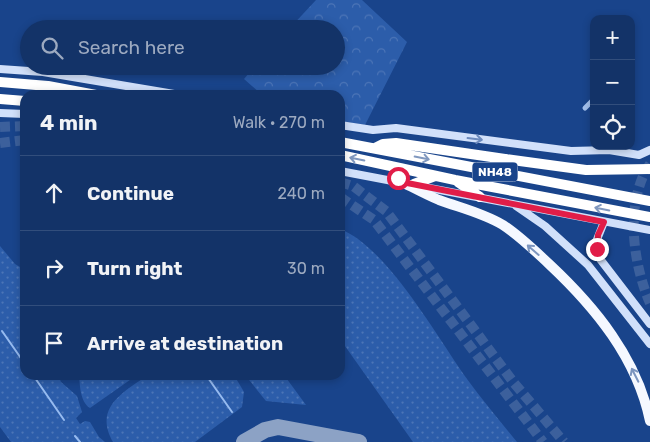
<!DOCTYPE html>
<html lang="en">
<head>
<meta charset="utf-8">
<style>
  body { margin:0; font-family:Rubik,sans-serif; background:#203f71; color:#f1f3f6 }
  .controls { position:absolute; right:15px; top:15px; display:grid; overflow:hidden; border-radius:10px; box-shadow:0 2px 8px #0003 }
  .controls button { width:45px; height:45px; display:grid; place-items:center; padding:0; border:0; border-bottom:1px solid #324e7c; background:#133368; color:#f1f3f6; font:25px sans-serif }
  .stop { position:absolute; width:15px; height:15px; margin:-11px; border:4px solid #e11d48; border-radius:50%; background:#fff }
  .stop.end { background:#e11d48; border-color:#fff; box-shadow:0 1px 5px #0008 }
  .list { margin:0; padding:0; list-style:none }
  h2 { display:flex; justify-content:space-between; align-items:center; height:65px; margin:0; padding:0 20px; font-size:21px }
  h2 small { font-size:16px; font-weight:400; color:#9daac0 }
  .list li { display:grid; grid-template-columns:32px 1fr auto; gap:15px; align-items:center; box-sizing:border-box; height:75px; padding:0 20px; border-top:1px solid #324e7c }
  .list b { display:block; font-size:19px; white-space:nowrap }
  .list em { font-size:16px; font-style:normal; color:#9daac0 }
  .icon { flex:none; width:28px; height:28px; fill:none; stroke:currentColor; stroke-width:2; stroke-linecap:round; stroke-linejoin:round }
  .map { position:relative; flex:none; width:650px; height:442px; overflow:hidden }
  .search { position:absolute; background:#133368; box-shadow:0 2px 8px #0003; left:20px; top:20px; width:325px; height:55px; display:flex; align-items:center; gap:12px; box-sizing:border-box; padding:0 18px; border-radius:28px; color:#9daac0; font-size:19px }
  .panel { position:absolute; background:#133368; box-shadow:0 2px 8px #0003; left:20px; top:90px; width:325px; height:290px; border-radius:15px }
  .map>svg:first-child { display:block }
  .grass { fill:url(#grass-dots) }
  .forest { fill:url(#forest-crowns) }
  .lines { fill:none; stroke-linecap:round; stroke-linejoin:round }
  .stream { stroke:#96bbf0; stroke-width:2 }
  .taxiway { stroke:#8ca2c5; stroke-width:16 }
  .trunk-tunnel { stroke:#3c609c; stroke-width:10; stroke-dasharray:10 5; stroke-linecap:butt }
  .minor { stroke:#a4c1ee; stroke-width:5 }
  .secondary { stroke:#d1e0fa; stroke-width:8 }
  .trunk { stroke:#f5f8ff; stroke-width:10 }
  .motorway { stroke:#fff; stroke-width:10 }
  .motorway-bridge { stroke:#fff; stroke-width:10 }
  .oneway { stroke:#6c8abd }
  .oneway2 { stroke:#8098bf }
  .oneway3 { stroke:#7c95bf }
  .route { stroke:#e11d48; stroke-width:6 }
  .labels { text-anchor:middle; stroke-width:4.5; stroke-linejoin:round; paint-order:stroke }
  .shield { fill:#19448b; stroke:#bac7dc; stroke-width:1 }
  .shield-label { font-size:12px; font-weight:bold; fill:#fff }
</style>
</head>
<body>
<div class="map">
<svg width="650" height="442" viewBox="0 0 650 442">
  <defs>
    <pattern id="grass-dots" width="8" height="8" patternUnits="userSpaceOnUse" patternTransform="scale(1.25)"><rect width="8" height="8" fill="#2c5daa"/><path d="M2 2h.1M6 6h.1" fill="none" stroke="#4c75b7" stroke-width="1.8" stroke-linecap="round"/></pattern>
    <pattern id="forest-crowns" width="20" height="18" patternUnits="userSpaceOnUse" patternTransform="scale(1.25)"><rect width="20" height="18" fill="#2c5daa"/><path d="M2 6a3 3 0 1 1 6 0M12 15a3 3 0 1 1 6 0" fill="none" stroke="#4c75b7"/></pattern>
  </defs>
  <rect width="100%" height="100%" fill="#19448b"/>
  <path class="grass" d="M340,229C387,247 437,337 467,379C483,401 500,421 517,442H413L340,339Z
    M0,246L15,264L25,270V375H58L61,382L77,396L82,412L76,418L80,424L85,421L90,422L99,437L105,442H11L0,427Z
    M79,375H137L90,408C80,402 80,385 79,375Z
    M148,375H234L244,392L242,407L195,442H113C93,407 124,392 148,375Z
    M245,375H284L306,405L266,401Z"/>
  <path class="forest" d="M316,0H362L407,42L365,125L340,121V95H257L259,92L244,79L255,66H336V29H289Z"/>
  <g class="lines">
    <path class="stream" d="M2,331L25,364
      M33,375L64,420
      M206,375L232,412
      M75,436L80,442"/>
    <path class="taxiway" d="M244,442L265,430L278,427L359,442"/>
    <path class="trunk-tunnel" d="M0,127L25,126
      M0,143L25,140
      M650,164C624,202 633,264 650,303
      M340,182L353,186L386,211L514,383L564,442
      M340,197L374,220L543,442"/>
    <path class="minor" d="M585,108L594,99"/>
    <path class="secondary" d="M0,69L43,72L180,95
      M0,113L25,114
      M340,125L373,130L396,128L571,151L609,150L639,155L650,150
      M340,171L650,230
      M516,206L545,226L588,265L650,344
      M604,222L596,242L600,259L650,324"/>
    <path class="trunk" d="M402,182C414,188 427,195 439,200C461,208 483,213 503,225C520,236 535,251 549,264C595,307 637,358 650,421"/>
    <path class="motorway" d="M0,82L48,86L96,95
      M0,99L25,101
      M340,142L650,201
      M375,148L383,144L396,143L505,159
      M340,155L455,180L650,217
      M458,182L480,197
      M414,184L435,176"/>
    <path class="motorway-bridge" d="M505,159L586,170L650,169"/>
  </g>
  <defs><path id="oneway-shaft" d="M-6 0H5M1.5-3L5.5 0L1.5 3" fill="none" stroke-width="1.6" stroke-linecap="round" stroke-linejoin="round" transform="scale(1.25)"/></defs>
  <use class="oneway" href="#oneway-shaft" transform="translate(475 139) rotate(7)"/>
  <g class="oneway2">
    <use href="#oneway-shaft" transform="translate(422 158) rotate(11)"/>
    <use href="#oneway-shaft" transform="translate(357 159) rotate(-168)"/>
    <use href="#oneway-shaft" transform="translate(602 209) rotate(-169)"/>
  </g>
  <g class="oneway3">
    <use href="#oneway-shaft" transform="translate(533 250) rotate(-139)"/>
    <use href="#oneway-shaft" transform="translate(635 375) rotate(-117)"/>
  </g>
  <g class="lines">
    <path class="route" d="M398,178L402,182L604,222L598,235L597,249"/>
  </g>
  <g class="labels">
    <rect class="shield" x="472.5" y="162.5" width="45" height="19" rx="4"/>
    <g class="shield-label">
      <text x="495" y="176">NH48</text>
    </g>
  </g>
</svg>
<div class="controls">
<button>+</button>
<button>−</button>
<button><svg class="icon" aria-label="locate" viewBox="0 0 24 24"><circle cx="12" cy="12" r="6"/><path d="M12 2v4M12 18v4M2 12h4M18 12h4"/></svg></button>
</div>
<div class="stop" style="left:398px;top:178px"></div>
<div class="stop end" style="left:597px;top:249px"></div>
<div class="search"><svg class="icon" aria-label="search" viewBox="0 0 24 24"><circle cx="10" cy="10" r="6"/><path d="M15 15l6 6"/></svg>Search here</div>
<section class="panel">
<h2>4 min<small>Walk · 270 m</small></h2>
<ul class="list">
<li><svg class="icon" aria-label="ahead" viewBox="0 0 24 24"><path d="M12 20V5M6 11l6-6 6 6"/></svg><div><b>Continue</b></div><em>240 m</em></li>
<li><svg class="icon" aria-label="right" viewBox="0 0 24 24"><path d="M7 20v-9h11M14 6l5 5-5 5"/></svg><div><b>Turn right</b></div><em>30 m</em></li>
<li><svg class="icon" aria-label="arrive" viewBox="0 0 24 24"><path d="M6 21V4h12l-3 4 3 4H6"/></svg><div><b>Arrive at destination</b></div></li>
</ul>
</section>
</div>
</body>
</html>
